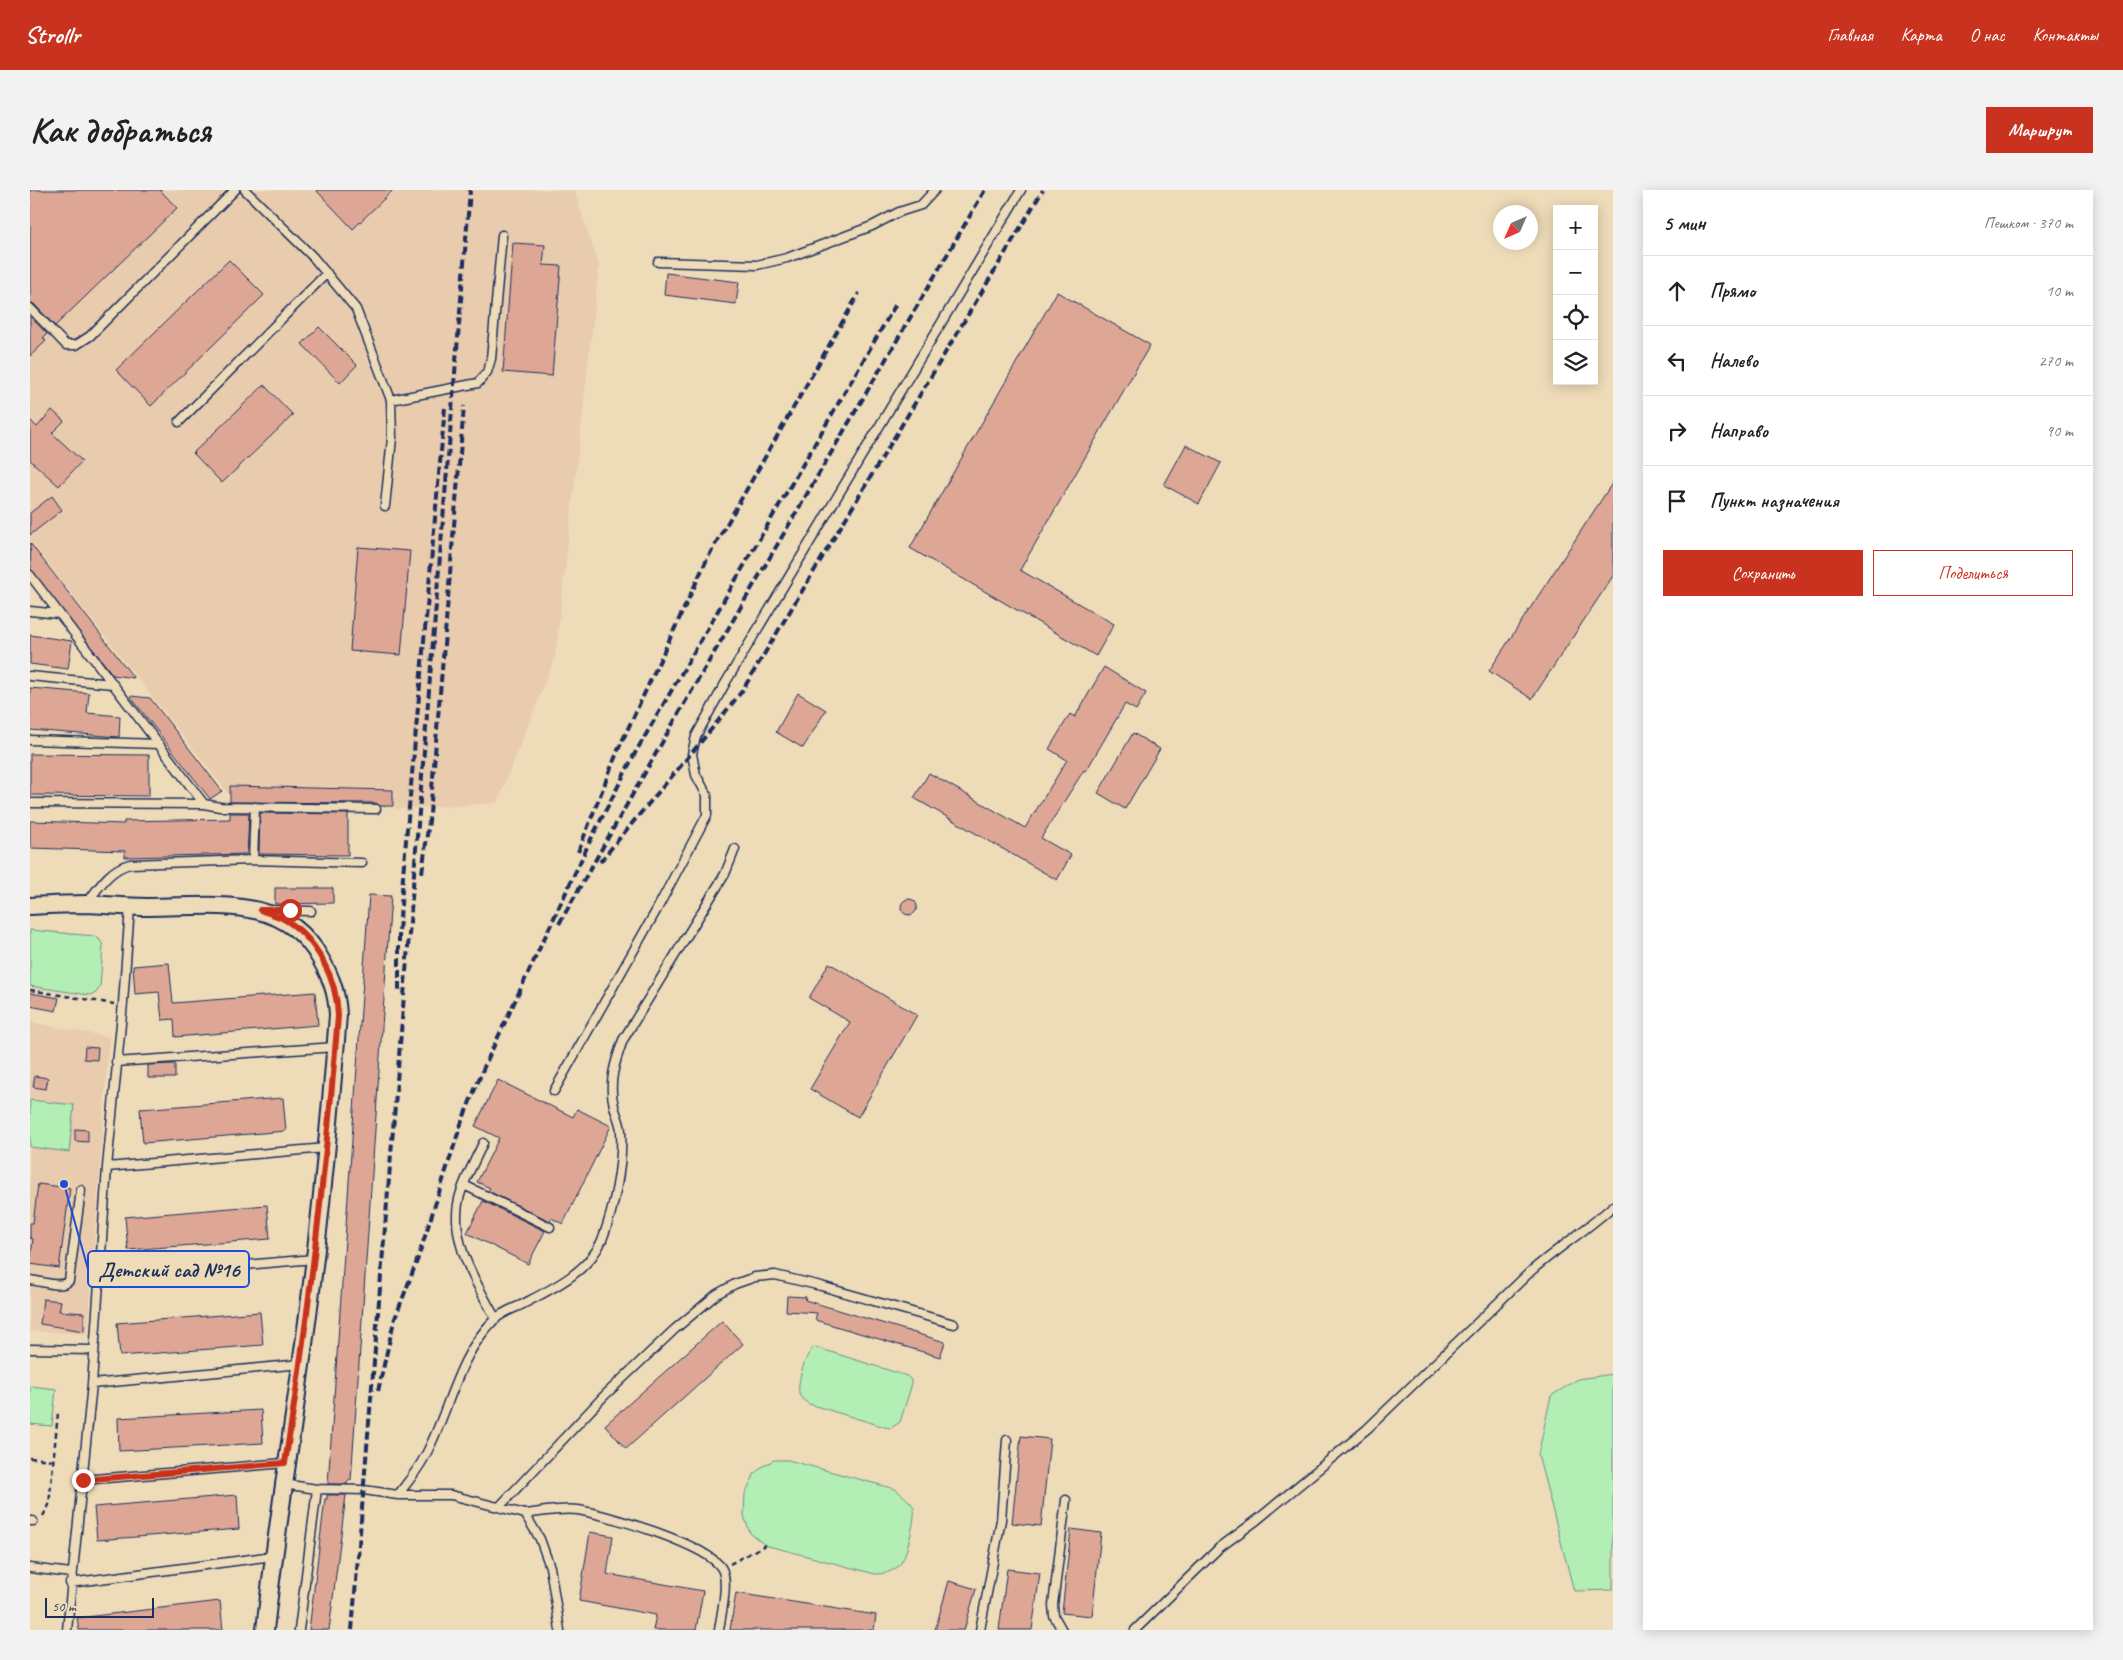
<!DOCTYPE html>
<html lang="ru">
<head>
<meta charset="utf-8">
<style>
  body { margin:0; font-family:Caveat,sans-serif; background:#f2f2f2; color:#222 }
  .controls { position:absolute; right:15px; top:15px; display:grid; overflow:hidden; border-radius:0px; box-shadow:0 2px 12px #0003 }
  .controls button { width:45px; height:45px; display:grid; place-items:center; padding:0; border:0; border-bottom:1px solid #e0e0e0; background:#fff; color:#222; font:25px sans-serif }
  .compass { position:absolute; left:1463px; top:15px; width:45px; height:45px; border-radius:50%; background:#fff; box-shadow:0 2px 12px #0003; rotate:225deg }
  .scale { position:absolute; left:15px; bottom:12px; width:109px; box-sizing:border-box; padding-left:5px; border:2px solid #1b2f5e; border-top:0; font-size:14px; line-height:18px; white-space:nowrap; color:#1b2f5e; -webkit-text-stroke:4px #eedbb8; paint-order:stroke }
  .stop { position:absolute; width:15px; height:15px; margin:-11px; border:4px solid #c8321e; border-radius:50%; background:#fff }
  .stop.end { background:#c8321e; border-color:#fff; box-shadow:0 1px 5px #0008 }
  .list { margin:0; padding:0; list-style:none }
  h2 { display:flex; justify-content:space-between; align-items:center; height:65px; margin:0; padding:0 20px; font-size:21px }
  h2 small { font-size:16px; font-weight:400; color:#767676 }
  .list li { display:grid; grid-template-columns:32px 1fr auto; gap:15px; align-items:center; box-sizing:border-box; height:70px; padding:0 20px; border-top:1px solid #e0e0e0 }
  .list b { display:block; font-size:19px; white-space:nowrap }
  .list em { font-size:16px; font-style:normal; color:#767676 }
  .actions { display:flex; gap:10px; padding:15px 20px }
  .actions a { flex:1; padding:11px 0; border:1px solid #c8321e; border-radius:0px; text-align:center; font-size:18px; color:#c8321e }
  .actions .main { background:#c8321e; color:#fff }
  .icon { flex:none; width:28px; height:28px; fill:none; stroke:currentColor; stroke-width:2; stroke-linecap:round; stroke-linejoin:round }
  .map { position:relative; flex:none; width:1583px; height:1440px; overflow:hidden; border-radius:0px }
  header { display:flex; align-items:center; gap:30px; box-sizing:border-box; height:70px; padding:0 25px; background:#c8321e; color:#fff }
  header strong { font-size:24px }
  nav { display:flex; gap:28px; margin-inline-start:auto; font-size:18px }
  .intro { display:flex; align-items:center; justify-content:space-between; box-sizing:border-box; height:120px; padding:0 30px }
  h1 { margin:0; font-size:35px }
  .button { padding:12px 22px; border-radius:0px; background:#c8321e; color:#fff; font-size:18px; font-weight:700 }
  main { display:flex; gap:30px; padding:0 30px }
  aside { flex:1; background:#fff; border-radius:0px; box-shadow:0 2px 12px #0003 }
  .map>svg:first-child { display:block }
  .built { fill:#e9cbae }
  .green { fill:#b3efb4; stroke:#678f89 }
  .building { fill:#dea795; stroke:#1b2f5e }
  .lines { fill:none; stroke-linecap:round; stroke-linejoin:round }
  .lane-casing { stroke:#1b2f5e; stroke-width:11 }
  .street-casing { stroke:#1b2f5e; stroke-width:20 }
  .path { stroke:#1b2f5e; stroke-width:2.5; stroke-dasharray:5 4; stroke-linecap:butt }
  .lane { stroke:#eedbb8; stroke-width:8 }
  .street { stroke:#eedbb8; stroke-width:16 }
  .rail { stroke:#1b2f5e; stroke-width:4; stroke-dasharray:8 4; stroke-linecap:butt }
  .route { stroke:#c8321e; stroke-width:6 }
  .leader { fill:none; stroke:#1d4ed8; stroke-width:2 }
  .callout-dot { fill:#1d4ed8; stroke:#eedbb8; stroke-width:2 }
  .callout { fill:#eedbb8; stroke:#1d4ed8; stroke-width:2 }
  .callout-label { font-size:21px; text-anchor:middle; font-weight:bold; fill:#1b2f5e }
</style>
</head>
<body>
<header>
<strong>Strollr</strong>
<nav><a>Главная</a><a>Карта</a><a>О нас</a><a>Контакты</a></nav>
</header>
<div class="intro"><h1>Как добраться</h1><a class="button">Маршрут</a></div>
<main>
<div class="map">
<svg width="1583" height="1440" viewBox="0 0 1583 1440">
  <rect width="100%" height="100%" fill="#eedbb8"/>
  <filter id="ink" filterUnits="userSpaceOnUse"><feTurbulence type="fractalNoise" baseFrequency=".02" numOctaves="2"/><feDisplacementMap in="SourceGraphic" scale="10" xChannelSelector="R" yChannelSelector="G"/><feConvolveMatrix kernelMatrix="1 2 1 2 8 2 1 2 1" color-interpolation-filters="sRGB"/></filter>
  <g filter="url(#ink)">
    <path class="built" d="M0,0H544L569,77L525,467L467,613L365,619L364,599L200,596L198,603L0,351Z
      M0,832L79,847L58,1144L0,1141Z"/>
    <path class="green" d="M0,740L64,746L69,749L73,755L70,797L66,803L59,805L0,796Z
      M0,910L44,915L39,962L0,957Z
      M785,1157L877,1186L881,1190V1197L870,1232L861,1238L855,1237L779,1214C776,1212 772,1209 770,1206C765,1197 776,1160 785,1157Z
      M1583,1184V1400L1544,1401L1508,1265L1521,1206L1548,1189Z
      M0,1196L26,1199L22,1236L0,1234Z
      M744,1270H758L865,1299C871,1304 881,1311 884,1318C886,1327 877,1363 872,1371C867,1381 855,1384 845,1384L735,1355L720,1343L714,1326L715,1304L725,1283L733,1276Z"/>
    <path class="building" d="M0,0H130L147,18L25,136L4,114L0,112Z
      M286,0H363L323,39Z
      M483,53L515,55L513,75L531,76L522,186L473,182Z
      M199,70L234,105L121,216L86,180Z
      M636,83L709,92L706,114L634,105Z
      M1027,102L1120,155L990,380L1084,434L1066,466L880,358Z
      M0,126L17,144L13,148L16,151L0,166Z
      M289,137L327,175L310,193L272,154Z
      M234,195L263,225L192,293L163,263Z
      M22,220L34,231L22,243L52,271L29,296L0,270V230L7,237Z
      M1156,255L1191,273L1169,314L1134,295Z
      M1583,292V386L1502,509L1459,481Z
      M22,306L32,320L0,345V323Z
      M0,353L104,488L83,485L1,380Z
      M328,357L380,361L371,465L320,461Z
      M0,445L42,451L38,479L0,474Z
      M1074,477L1116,503L1106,520L1095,514L1056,581L1054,580L1011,648L1041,665L1027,690L884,608L899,583L995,638L1037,570L1019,559L1040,524L1045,527Z
      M0,498L59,503L57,523L90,526L89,547L0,540Z
      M768,503L796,520L773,558L746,542Z
      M100,506L120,508L192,601L180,609Z
      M1103,543L1130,559L1095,619L1068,603Z
      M0,564L119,565V606L0,605Z
      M200,596L363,600V616H350L346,613L200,612Z
      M200,623H219L217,664L95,667V661L0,658V631L94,634V631L200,629Z
      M230,623L318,624V665L229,664Z
      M245,698H303V713L245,714Z
      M339,705L361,706L321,1290H318L317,1294H298Z
      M871 717a8 8 0 1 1 16 0a8 8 0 1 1-16 0Z
      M139,773L143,813L285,802L288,835L145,847L144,829L132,830L129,802L105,804L103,776Z
      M799,773L887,825L828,927L780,899L820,832L779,808Z
      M0,803L29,808L26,821L0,816Z
      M55,857L68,858L67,870L54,869Z
      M145,874V888H118V875Z
      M5,886L18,888L16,899L3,897Z
      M468,890L543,927L547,919L581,936L533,1034L521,1028L520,1031L458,1001L460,998L447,992L469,948L445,936Z
      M253,908L256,941L113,953L110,919Z
      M45,939L58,940V952L45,951Z
      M8,994L40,998L29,1078L0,1074L3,1049L0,1048V1033H3Z
      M453,1011L515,1041L498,1074L437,1043Z
      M237,1015L240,1049L98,1060L95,1027Z
      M757,1106L776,1107L775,1110L915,1152L910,1167L785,1130L787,1123L756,1121Z
      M13,1109L31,1111L29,1121L54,1123V1141L10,1134Z
      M230,1122L233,1155L90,1166L87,1133Z
      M692,1131L713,1154L596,1259L575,1235Z
      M231,1220L233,1253L89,1261L88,1228Z
      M991,1246L1020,1249L1011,1336L982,1333Z
      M207,1305L209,1339L67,1350L64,1317Z
      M297,1305H316L299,1440H279L295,1309H297Z
      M1041,1339L1071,1343L1062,1426L1032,1423Z
      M560,1342L583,1346L577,1384L673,1401L666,1440H623L626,1425L549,1411Z
      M977,1379L1010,1383L1002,1440H969Z
      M919,1391L946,1399L934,1440H905Z
      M706,1403L846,1425L844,1440H700Z
      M190,1411L193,1440H49L47,1428Z"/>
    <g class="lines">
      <g class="lane-casing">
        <path id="lane" d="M215,0L283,67L326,119L361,210L362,248L355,316
          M628,72L727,75L757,68L842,36L869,22L891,15L905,0
          M0,118L36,155H46L60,146L205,0
          M361,210L448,193L457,182L461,169L472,45
          M149,232L297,83
          M0,385L174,614L190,617L346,619
          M0,421L29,424
          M0,486L82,494
          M0,550L129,554
          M0,613L174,614
          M223,670L225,617
          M56,714C68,699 79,679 100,674L223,670L332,673
          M238,720L281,721
          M86,872L306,857
          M524,901L626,721L677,625V605L666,585L662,564L666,546L696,492L991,0
          M453,953C446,969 436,986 431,1002C416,1046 445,1091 466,1129
          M77,977L296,958
          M434,995L520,1037
          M69,1088L284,1069
          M0,1090C11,1091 31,1099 39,1091L51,1000
          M0,1159L64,1160
          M62,1194L271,1174
          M53,1290L255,1273
          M253,1294L287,1299L334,1300L368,1305H421L495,1324L510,1349L520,1377L530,1440
          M368,1305C377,1293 387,1281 394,1268C419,1223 426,1168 464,1130C471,1123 482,1119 491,1115C520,1100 559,1082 572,1050C584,1019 593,975 591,942C591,933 586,925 584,916C578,893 585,872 593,850L695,684L705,659
          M470,1316L574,1206L645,1139L687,1104L705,1094L725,1087L745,1085L791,1096L924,1134
          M495,1324C512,1322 531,1318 548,1320C577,1325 678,1354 692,1379C699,1393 691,1425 689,1440
          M0,1331H3
          M0,1378L41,1383
          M40,1393L243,1366
          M37,1440L62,1194L77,977L93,813L100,717
          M269,1440L287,1299
          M950,1440L971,1330L977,1250
          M1032,1440L1024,1426L1023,1415L1036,1310
          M1105,1440L1189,1358L1227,1330L1337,1239L1500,1082C1527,1058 1557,1040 1583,1016"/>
      </g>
      <g class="street-casing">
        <path id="street" d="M0,716C19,715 38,714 57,714C78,715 98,717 118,717C182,717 254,703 290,768C301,787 307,803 308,825C299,942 288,1059 271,1175C259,1263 245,1351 235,1440"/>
      </g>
      <path class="path" d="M0,800L84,814
        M0,1268L23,1270
        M13,1326L19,1315L28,1223
        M700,1374L735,1355"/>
      <use href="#lane" class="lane"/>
      <use href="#street" class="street"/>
      <path class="rail" d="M548,662L588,560L678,367L829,103
        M570,672C617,614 666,560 712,501L1013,0
        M392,683L400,623L434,216
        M529,734L654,514L955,0
        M369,800V742L374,673L415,217
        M348,1201L364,1131L388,1068L432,931L454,877L560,651L604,565L866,114
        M322,1440L440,0"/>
    </g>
  </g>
  <g class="lines" filter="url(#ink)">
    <path class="route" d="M53,1290L255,1273C279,1125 296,975 308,826C307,789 286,746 252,728C245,725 238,723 230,720H260"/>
  </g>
  <path class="leader" d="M34 994L58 1079"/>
  <circle class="callout-dot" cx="34" cy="994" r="5"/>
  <rect class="callout" x="58" y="1061" width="161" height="36" rx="5"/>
  <g class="callout-label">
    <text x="139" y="1087">Детский сад №16</text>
  </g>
</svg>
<div class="controls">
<button>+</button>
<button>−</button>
<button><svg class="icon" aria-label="locate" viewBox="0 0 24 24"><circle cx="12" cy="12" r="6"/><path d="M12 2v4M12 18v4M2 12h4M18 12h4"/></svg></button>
<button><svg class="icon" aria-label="layers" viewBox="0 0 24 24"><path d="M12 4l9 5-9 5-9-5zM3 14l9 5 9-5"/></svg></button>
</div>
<svg class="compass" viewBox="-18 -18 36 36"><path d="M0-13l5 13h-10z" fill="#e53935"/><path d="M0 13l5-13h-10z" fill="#767676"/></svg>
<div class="scale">50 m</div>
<div class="stop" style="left:260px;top:720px"></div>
<div class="stop end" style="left:53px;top:1290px"></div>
</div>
<aside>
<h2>5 мин<small>Пешком · 370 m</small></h2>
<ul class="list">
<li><svg class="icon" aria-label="ahead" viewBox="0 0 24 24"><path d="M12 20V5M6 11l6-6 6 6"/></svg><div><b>Прямо</b></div><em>10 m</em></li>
<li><svg class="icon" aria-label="left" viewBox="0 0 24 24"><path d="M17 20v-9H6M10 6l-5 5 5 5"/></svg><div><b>Налево</b></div><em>270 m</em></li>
<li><svg class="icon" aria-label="right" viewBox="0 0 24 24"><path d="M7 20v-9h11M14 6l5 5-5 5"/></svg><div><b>Направо</b></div><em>90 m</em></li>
<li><svg class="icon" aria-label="arrive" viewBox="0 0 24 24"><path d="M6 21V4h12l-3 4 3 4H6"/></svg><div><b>Пункт назначения</b></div></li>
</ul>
<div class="actions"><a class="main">Сохранить</a><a>Поделиться</a></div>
</aside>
</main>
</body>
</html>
